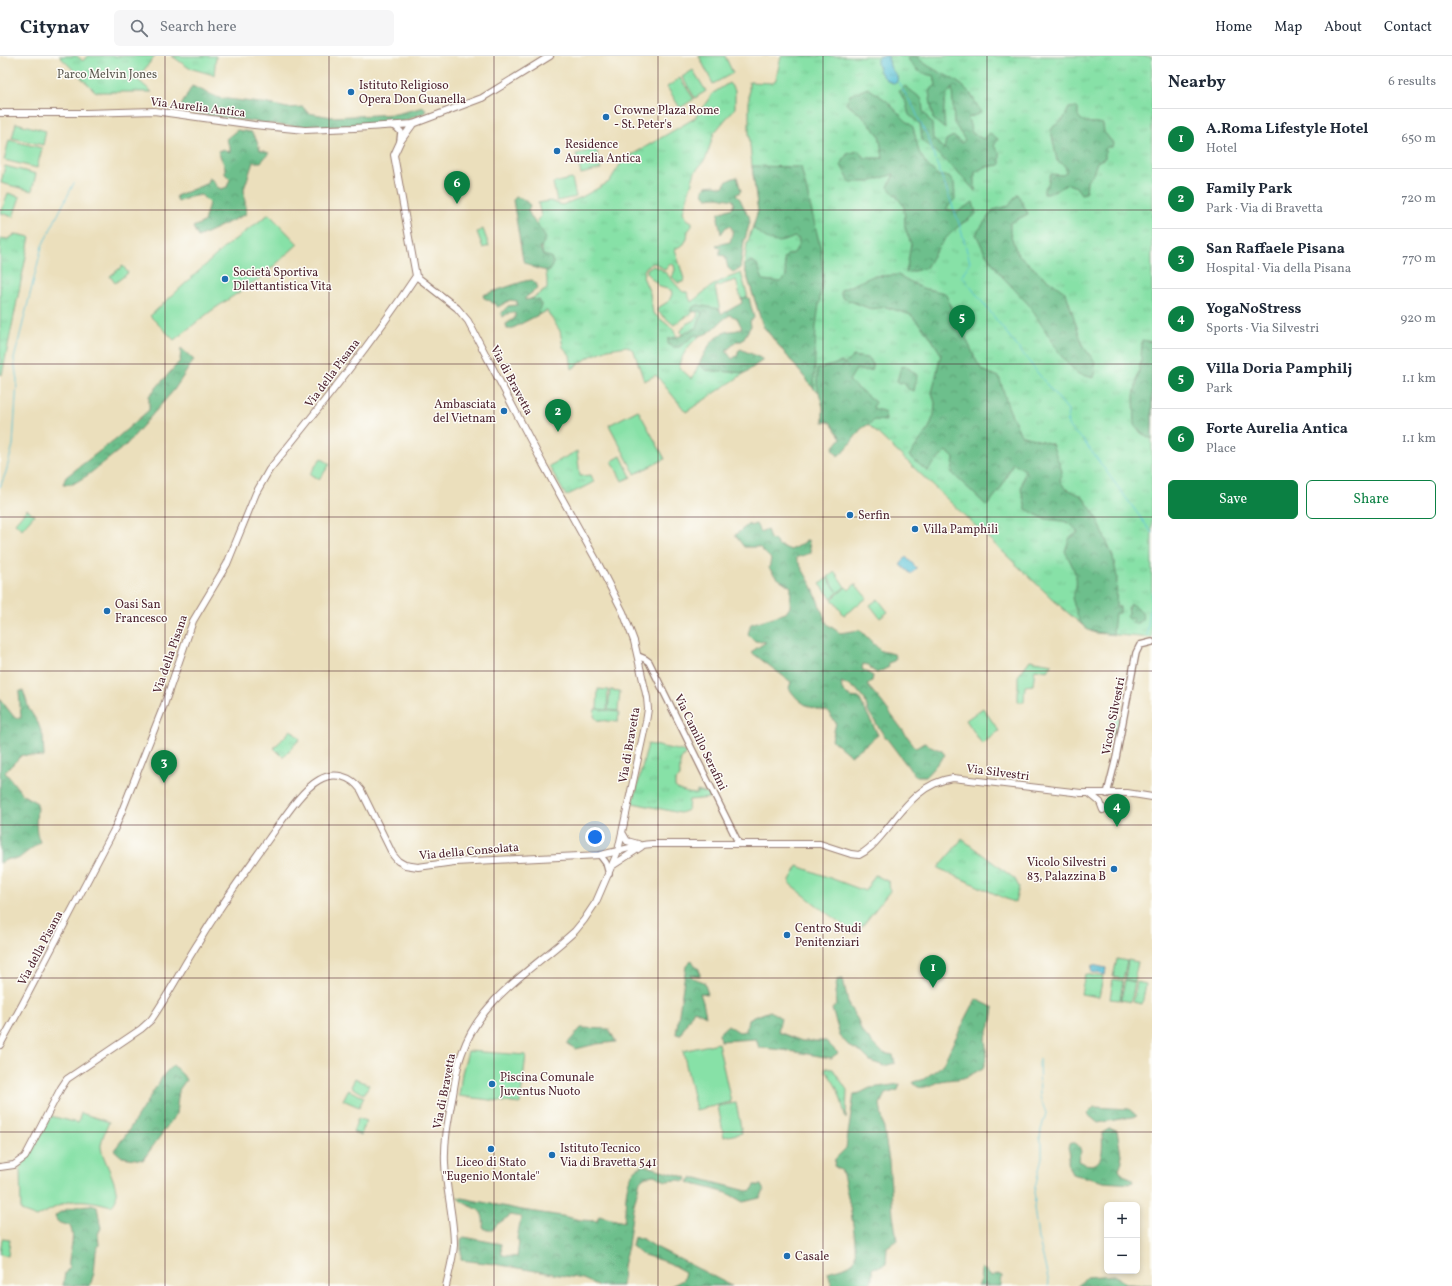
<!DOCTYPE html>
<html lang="en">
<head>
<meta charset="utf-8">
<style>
  body { margin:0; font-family:Vollkorn,serif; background:#f6f6f7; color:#1f2937 }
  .controls { position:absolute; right:12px; bottom:12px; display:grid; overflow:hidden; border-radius:6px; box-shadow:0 2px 6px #0003 }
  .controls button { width:36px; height:36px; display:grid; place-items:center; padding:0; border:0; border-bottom:1px solid #e0e1e3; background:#fff; color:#1f2937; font:20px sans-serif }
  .you { position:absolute; left:595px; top:781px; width:14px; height:14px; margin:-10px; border:3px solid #fff; border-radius:50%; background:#1a73e8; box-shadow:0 0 0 6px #1a73e833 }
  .badge { display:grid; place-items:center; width:26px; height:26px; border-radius:50%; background:#0b8043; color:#fff; font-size:13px; font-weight:700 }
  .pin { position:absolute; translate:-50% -33px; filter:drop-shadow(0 1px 2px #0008) }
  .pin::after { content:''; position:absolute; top:21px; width:14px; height:12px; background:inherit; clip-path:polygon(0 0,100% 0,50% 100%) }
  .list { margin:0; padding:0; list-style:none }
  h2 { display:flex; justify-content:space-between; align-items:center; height:52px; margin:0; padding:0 16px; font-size:17px }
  h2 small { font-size:13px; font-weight:400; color:#747a83 }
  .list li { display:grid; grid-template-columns:26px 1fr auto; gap:12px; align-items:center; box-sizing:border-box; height:60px; padding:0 16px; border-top:1px solid #e0e1e3 }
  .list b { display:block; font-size:15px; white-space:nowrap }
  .list p { margin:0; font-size:13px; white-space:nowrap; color:#747a83 }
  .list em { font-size:13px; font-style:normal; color:#747a83 }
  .actions { display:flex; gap:8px; padding:12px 16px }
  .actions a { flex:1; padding:9px 0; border:1px solid #0b8043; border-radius:6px; text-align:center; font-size:14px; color:#0b8043 }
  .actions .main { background:#0b8043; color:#fff }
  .icon { flex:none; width:22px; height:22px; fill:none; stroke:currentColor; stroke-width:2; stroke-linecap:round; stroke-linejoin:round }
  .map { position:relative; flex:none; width:1152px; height:1230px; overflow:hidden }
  header { display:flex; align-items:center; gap:24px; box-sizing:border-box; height:56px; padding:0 20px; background:#fff; border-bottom:1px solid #e0e1e3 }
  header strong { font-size:19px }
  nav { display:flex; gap:22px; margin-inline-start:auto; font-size:14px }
  .search { width:280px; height:36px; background:#f6f6f7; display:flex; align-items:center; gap:10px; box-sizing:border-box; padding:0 14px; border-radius:6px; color:#747a83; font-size:15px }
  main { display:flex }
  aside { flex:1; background:#fff }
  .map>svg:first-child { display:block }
  .grass { fill:url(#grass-tufts); stroke:#688069 }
  .forest { fill:url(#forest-crowns); stroke:#5c6f5c }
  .pitch { fill:#87e1a7; stroke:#688069 }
  .water { fill:url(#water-ripples); stroke:#527081 }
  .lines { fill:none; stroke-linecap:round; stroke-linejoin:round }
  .stream { stroke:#5ac2d7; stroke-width:1 }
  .tertiary-casing { stroke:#9a7f74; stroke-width:8 }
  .secondary-casing { stroke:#9a7f74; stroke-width:8 }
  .tertiary { stroke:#fff; stroke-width:5.5 }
  .secondary { stroke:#fff; stroke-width:6 }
  .grid { fill:none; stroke:#4a1f2b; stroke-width:1; stroke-opacity:0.55 }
  .poi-dot { fill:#1f6fb2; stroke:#fdfcf7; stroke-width:1.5 }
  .labels { text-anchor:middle; stroke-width:3; stroke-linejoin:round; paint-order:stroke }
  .park-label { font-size:12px; fill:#5c5950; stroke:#fdfcf7 }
  .poi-label { font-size:12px; fill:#4a1f2b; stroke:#fdfcf7; text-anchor:start }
  .street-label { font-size:12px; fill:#4a1f2b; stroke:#fdfcf7 }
</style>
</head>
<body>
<header>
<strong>Citynav</strong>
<div class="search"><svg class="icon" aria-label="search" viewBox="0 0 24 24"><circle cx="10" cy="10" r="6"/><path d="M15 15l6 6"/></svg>Search here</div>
<nav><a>Home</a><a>Map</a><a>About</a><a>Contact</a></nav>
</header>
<main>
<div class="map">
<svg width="1152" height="1230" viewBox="0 0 1152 1230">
  <defs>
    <pattern id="grass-tufts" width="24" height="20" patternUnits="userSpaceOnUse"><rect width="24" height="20" fill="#87e1a7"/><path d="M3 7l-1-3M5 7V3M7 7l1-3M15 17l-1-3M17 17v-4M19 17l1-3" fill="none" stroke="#76c190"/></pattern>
    <pattern id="forest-crowns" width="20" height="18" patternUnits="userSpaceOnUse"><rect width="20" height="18" fill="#6dbf8c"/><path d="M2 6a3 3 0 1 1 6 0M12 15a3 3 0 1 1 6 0" fill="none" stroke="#5c9b73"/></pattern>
    <pattern id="water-ripples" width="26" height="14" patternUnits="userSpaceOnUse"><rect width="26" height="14" fill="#5ac2d7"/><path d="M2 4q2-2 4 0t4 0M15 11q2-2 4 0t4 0" fill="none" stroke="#50a6b9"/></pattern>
  </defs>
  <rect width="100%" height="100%" fill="#fdfcf7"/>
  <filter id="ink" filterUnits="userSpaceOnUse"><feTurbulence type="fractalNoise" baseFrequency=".025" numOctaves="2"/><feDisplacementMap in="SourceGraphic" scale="8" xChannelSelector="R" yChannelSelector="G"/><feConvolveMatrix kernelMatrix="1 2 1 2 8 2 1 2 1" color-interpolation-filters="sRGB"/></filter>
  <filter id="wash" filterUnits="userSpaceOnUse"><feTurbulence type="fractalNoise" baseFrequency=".012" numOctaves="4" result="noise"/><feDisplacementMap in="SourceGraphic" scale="16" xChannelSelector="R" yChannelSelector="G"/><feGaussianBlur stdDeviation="0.9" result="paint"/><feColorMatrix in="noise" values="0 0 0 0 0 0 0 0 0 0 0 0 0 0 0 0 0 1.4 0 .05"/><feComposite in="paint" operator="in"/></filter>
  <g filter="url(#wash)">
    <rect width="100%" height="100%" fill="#ebdfbc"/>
    <path class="grass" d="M59,0H77L83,5L87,0H155L137,23L152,36H96Z
      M172,0H216L214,19L189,12Z
      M781,0H1147L1152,1V582L1095,577L1088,574L1060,550L872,372L828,333L820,336L814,333L763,270L744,210L747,188L758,155L752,110L749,79V26L772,27L776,23Z
      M729,27L735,34V52L714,77L706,102L695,116L683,156L687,163L692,166V170L688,175L687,182L684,188L675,193L684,223L683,226L678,227L672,221L675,214L674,209L670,208L665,214L657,208L653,207L646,211L644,215L643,221L650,237L653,257L673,273L677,281L668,283L679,291L695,278L700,280C690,287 683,297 679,309L682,314L692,323L699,308L705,314L745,317L686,356L656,319L644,325L634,295L627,290L608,293L589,301L572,313L570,299L563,291L560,275L547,255L538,259L541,249L538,244L531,243L547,233V223L537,164L541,160L538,147L550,145L562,149L582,141L609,126L623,104L695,62L713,37Z
      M16,178L30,181L2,319L0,318V182L8,183Z
      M652,210C665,211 674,228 683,236H687L691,246C699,241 704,235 712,230C721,224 731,221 741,217L747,238V241L741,243L736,224L715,231L720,255L698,250L692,254L693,256L674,269L657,255L658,252L669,245L672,238L671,234L660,231L647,218V213Z
      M699,255L702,257L697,271L682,279L681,275L686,268L696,263L698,258L696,256Z
      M577,395L580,420L591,419L594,426L566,440L549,410Z
      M1030,604L1052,608L1048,615L1035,613L1033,629L1025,630L1024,646H1018V620Z
      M291,674L300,683L283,701L274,692Z
      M648,688L687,696C678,704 680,710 680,721L675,725V731C680,736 691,738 697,738V735L708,738L710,742L689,744L688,754L680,757L633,747Z
      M962,783L1015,823L1019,831L1015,847L938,812Z
      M826,1012L833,1013L847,1034L846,1063C840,1040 840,1033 825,1014Z"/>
    <path class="forest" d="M907,0H916C931,16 954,19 968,35C974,41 977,50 981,57L968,62L972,77L983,83L990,77L998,83L994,90L1000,98V109L985,111L975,116V135L958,116L922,84L920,68L909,59L906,47L899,35L905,30L922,43L923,55L932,68L933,83L944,93L946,84L953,80L962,87L965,84L954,67L952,32C941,43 944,59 945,73L933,63L929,35L936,29L934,20C920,17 913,14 907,0Z
      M192,30L219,42L269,48L287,52L303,51L308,57L332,61L396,58L424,51L426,56L404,65L379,69L313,71L279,69L180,55L182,48Z
      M868,32L887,45L903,62L913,71L919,96L927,109L939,120H949L954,127L955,143L946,153L957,156L973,146L976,158C951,174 940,186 926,212L906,217L911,188L905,171L904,150L888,131L894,118L870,126H850L841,109L847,98L859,95L864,102H883L879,79L862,59L846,48L850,39Z
      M1076,51L1078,53V60C1085,70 1093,65 1103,68L1104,76L1113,87L1112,91H1107L1105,93V102L1097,106L1093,118L1087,125L1086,137L1081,138L1076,131L1068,128L1048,138H1044V133L1048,128L1050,120L1051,118L1063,119L1066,116C1066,109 1063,108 1057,105L1051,74L1054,70L1063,64L1069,52Z
      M237,74L251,76L256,83L260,94L269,97L261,106H253L244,133L246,158L198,181L193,171L204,166L209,147L201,139L190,141L178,146L176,140L206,128L209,122L214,125L216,130L221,133L227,131L230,123L225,118C226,108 221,104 218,95L223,93L230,96V91L226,83Z
      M752,110L801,111L821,194L823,220L816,270L814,333L763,270L744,210L751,205L757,208L763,224L780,226L786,220L784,202L787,199L794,197L799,188V183L794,181C775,191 768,184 753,172L758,155Z
      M737,121L741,135L736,139L740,143L746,156L749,160L750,166L744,186L740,213L733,216L728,212L725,200L720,199V193L716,189L730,186C732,180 734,174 730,170L726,171L721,178L718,162L719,157L732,152L734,148L733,144L718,141L707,142L704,139L703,133L706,130L714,129L723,131C725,125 732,122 737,121Z
      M1018,138L1028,158L1010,167V177L1017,197L1040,218L1066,237L1083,290L1095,306L1094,322L1078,318L1062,301L1029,249L1000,218L984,195L976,178L993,154L1009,150Z
      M516,141L520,142L529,147L530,150L528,154C531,162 534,165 539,171C542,174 544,179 546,183L540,192L543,199L551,201L553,207L550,215C541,214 529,212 523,204L513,144Z
      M898,219L922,232L945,237L977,306L982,314L999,321L1009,353L1021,379L1052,388L1062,415L1060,425L1065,432L1082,440L1096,460L1113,501L1117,521L1116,550L1120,551V557H1115L1113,578C1080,576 1081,571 1072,542C1082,523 1073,512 1065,495L1070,481L1078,477C1069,462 1061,466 1046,463C1039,461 1032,456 1026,453L1021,433L1025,414L1013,407L1001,432L987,450L952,417L954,402L946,395L927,415L909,400L929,372L934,359L935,347L932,337L941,298L929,279L911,259L886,251L871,253L845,243L841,240V234L873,220Z
      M532,224L536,227L538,232L525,242V244L531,243L538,244L541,249L538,259L511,273H507L506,268L515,262V257H509L502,261L501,257L508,250L517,249V245L510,244L498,251L489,244L484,242L483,239L525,225Z
      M747,241L749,242L754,262L750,265L751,270L742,285H737L726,295L732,303L738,299V295L741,293C749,298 756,298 763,304L745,317L705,314L699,308C706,295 711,281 726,276C732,274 735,276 742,272L737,262L730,259C718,265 711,282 695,279L679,291H673L668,288V283L680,280L697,271L702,257L699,255L693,256L692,254L693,251L698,249L719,253L722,258L742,247L741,243Z
      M1142,284L1152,286V383L1141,377L1135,369L1134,340L1141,303Z
      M181,292L194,304L174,334L126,389L88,419L73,428H63L66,421L118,381L149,354V340L180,305Z
      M853,300L867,302L870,303L873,310L872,314L864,315L856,313L849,325L875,346L873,352L885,356L886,365L875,364L861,373L847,392L838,400L833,392L841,382L830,366H823V351L817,329V313L833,309L840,306L845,308Z
      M906,310L917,319L914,335L908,333L903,326L900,327L897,325L901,311Z
      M749,468L750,470L756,468L760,476L767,473L770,483L774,484L778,489L791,494L808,484L811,497L796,502L812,530L827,568L840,577L860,574L881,595L894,598L896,602L894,605L888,607L889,611L877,617L872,614L869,609L863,608L862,613L873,620L872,625L867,629L881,645L916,692L924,687L942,695L945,699L926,720H915L881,675L868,655L865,644L856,633L841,626L842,633L850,641L859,642L878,679L851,700L832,684L836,667L827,655C810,653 798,647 789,632L791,626L751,596L766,586L755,585L748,578L751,568L786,557L790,551L791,531L776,521L769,512L771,503L759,491H744L735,479Z
      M1131,548C1140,553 1150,562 1135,568L1133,567V562L1128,563L1127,560L1129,557L1128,552Z
      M23,634L29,653L38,667L43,680L44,701L22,699L5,716L23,739L37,747C37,760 34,774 40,786L18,803H8L0,807V643L15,662H21L19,636Z
      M692,904L695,910L699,913L700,920L690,919L693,922L704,926L708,938L700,937L703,946L706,960L694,954L680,979L676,978L686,910Z
      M843,923L849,950L858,964L861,974L867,981L883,997L893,999L895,1007L884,1010L870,1005L862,997L849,990L840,980L832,953L837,947L835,937L837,924Z
      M976,943L994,952L992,964L985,983L987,1000L983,1012C977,1015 970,1020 963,1022C956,1024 948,1023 941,1025C932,1027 920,1038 913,1026L924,1023L939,1012L944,1006L953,987Z
      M770,955L781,962L778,976L802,985H826L838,997L831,1002C806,998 783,993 759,992L756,983L720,985L719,977L728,969L739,976L746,975L748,963Z
      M581,972L609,973L616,986L596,988L576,993L567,988Z
      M173,1009L183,1019L186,1024L179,1034L176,1058L143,1104L122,1101L114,1094L125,1080L165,1017Z
      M900,1028L898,1034L885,1038L880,1048L889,1105L893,1159L897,1184L887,1191L886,1208L882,1210L872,1212V1224L869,1230H832L828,1216C835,1213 848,1212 853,1206C861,1197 846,1129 842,1115L834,1110L835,1103L846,1092L854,1038L860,1037L870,1032Z
      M1094,1051L1129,1053L1137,1060L1098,1067L1087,1058Z
      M1109,1073L1117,1074L1122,1105L1119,1113L1123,1119L1131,1122L1133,1126L1130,1128L1104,1126L1072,1118L1069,1112L1068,1104L1070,1099L1068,1091L1071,1086C1077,1087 1080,1090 1081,1096L1079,1099L1078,1105C1104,1118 1103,1095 1102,1077Z
      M643,1109L686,1121L687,1123L684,1125L678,1124L666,1125L654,1119L644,1121L640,1125L633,1152L628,1190L623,1210L622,1230H599L583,1223L494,1208L461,1204V1183L464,1181L501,1188L502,1199L517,1201L519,1186L517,1183L521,1161L511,1159L496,1169L493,1174H487L483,1172C486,1147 469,1155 457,1141L522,1154L562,1160L581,1164L597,1165L599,1160L624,1166C627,1147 622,1118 643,1109Z
      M691,1122H697L747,1135L752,1134L755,1129H761L764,1135L760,1142L743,1146L727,1137L693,1128L688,1126Z
      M91,1149L97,1151L101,1172L98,1178L99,1189L96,1195L94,1217L90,1230H63L65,1217L69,1212C67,1197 77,1184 70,1170C63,1167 57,1169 55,1160C61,1153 82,1149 91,1149Z
      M634,1181L643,1183L654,1190L732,1230H671L683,1224L685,1216L669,1207L641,1198L632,1190Z
      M983,1213L991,1220L998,1218L1002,1220L1001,1230H977L980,1225L981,1214Z
      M1115,1219L1126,1228L1152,1229L1078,1230L1086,1221Z"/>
    <path class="pitch" d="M699,0H725L733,17L713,28Z
      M693,14L706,35L695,42L682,21Z
      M680,22L694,43L680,52L667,31Z
      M16,67L46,75L43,89L12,82Z
      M9,84L42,92L37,112L4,104Z
      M596,93L601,113L581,118L576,98Z
      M5,110L36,118L32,135L1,127Z
      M572,123L576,141L557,145L553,127Z
      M8,137L20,141L13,161L1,157Z
      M269,158L298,188L263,220L211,255L174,284L150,260L226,190Z
      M483,173L489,190L483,192L477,176Z
      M123,210L128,217L115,227L110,220Z
      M638,354L665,403L635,418L609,369Z
      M621,400L631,421L622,425L612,405Z
      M321,402L330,408L319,424L310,418Z
      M27,453L34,459L22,473L15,467Z
      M835,516L845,531L831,542L820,528L827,522L837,535L828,521Z
      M855,528L867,542L844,559L832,543L846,531L849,534Z
      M878,543L888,556L880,562L870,549Z
      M598,633L608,634L607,654L597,653Z
      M610,634L620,635L618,655L608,654Z
      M983,652L999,675L982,688L966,664Z
      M595,653L619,656L618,666L597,664L594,660Z
      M1112,661L1121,662L1117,680L1108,679Z
      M798,810L865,835L875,819L889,826L890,835L856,878L828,858L790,828V824Z
      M1117,903L1127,905L1123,923L1113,921Z
      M1128,904L1138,906L1134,925L1125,923Z
      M1085,918L1103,921L1099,941L1081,938Z
      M1113,923L1123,925L1120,944L1110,943Z
      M1125,924L1135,926L1131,946L1121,944Z
      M1137,926L1146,928L1142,948L1133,946Z
      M718,987L731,1046L696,1054L683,995Z
      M468,995L526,999L520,1048L459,1040L462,1017Z
      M355,1022L369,1029L364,1038L351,1031Z
      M348,1034L364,1041L359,1051L343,1044Z
      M736,1047L742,1077L724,1081L718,1050Z
      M81,1057L109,1066C106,1073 102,1082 101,1089C100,1103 128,1139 111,1150C98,1146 78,1142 65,1147C55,1151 46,1156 37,1161L21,1155L20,1112L33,1094L51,1060L78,1067Z
      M358,1062L366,1065L361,1079L353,1076Z
      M2,1183L10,1184L8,1200L0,1198Z"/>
    <path class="water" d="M881,0H888C889,3 889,7 890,10C892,17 901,19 896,27C886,28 876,13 877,3Z
      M906,501L917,512L911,518L900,508Z
      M1092,909L1106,912L1105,919L1091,916Z"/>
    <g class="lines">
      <path class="stream" d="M898,26L914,52L919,64L929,83L935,103L959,167L970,206L962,220L1048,330L1068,354C1066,374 1069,371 1083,384L1152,477
        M0,431L6,416L13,389L17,325L14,303L42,190L74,127
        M1147,580L1152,536
        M1039,1003L1040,1041L1046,1057L1041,1074L1040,1082L1042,1088V1101L1034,1136L1035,1142L1034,1152L1037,1174L1038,1183L1040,1188L1049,1227L1048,1230"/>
    </g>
  </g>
  <g filter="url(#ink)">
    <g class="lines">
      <g class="tertiary-casing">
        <path id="tertiary" d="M393,70L396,71L401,76L400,85
          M638,600L645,603L649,606L739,788
          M1107,738L1116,702L1136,597L1140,589L1152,586
          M600,799L606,807L609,818"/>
      </g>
      <g class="secondary-casing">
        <path id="secondary" d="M0,57H85L154,55L254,69L305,74L354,72L413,68L482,42L550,0
          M413,68L400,86L394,99L416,220L457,252L468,265L543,408L599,509L623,556L634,585L647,642L648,653L646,666L618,795L596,846L584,864L575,875C534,913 481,941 462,997C456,1012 455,1029 452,1044C448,1065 444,1086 445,1107C446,1135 454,1161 454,1189C453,1203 449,1216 446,1230
          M1090,738L1100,746L1103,754
          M623,778L627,785L638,788
          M612,810L641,791
          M0,989L22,949L116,770L164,649L193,565L227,508L256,437L269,414C320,351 371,288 416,220
          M0,1111L14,1109L25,1101L61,1032L67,1023L141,973L151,964C169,938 183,910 200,884C221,848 246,815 270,781C282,765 301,734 319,724C334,715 351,720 361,734L393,799L398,805L405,809L418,811L454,806L600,799C618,796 634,789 652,788H820L851,798L859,799C868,795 874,788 880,781C901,757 918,727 953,722L1081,737H1127L1152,741"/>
      </g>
      <use href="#tertiary" class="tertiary"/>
      <use href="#secondary" class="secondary"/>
    </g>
  </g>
  <path class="grid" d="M165,0V1230M329,0V1230M494,0V1230M658,0V1230M823,0V1230M987,0V1230M0,154H1152M0,308H1152M0,461H1152M0,615H1152M0,769H1152M0,922H1152M0,1076H1152"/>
  <g class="poi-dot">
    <circle cx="351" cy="36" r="4"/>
    <circle cx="606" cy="61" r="4"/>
    <circle cx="557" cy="95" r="4"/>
    <circle cx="225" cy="223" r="4"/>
    <circle cx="504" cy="355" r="4"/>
    <circle cx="850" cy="459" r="4"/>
    <circle cx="915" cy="473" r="4"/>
    <circle cx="107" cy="555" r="4"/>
    <circle cx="1114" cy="813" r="4"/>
    <circle cx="787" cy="879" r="4"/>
    <circle cx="492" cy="1028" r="4"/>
    <circle cx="491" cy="1093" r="4"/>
    <circle cx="552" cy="1099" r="4"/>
    <circle cx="787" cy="1200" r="4"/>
  </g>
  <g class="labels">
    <g class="park-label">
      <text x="107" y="22">Parco Melvin Jones</text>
    </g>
    <g class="poi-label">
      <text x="359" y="33">Istituto Religioso<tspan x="359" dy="14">Opera Don Guanella</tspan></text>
      <text x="614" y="58">Crowne Plaza Rome<tspan x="614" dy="14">- St. Peter's</tspan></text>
      <text x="565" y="92">Residence<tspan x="565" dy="14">Aurelia Antica</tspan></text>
      <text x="233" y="220">Società Sportiva<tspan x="233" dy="14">Dilettantistica Vita</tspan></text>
      <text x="496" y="352" text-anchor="end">Ambasciata<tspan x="496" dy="14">del Vietnam</tspan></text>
      <text x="858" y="463">Serfin</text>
      <text x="923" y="477">Villa Pamphili</text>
      <text x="115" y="552">Oasi San<tspan x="115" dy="14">Francesco</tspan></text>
      <text x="1106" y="810" text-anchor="end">Vicolo Silvestri<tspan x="1106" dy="14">83, Palazzina B</tspan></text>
      <text x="795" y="876">Centro Studi<tspan x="795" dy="14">Penitenziari</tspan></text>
      <text x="500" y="1025">Piscina Comunale<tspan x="500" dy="14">Juventus Nuoto</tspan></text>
      <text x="560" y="1096">Istituto Tecnico<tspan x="560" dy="14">Via di Bravetta 541</tspan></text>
      <text x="491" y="1110" text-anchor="middle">Liceo di Stato<tspan x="491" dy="14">"Eugenio Montale"</tspan></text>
      <text x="795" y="1204">Casale</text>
    </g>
    <g class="street-label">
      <text transform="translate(198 51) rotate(7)" y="4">Via Aurelia Antica</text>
      <text transform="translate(332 317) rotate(-53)" y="4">Via della Pisana</text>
      <text transform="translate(512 324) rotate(62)" y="4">Via di Bravetta</text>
      <text transform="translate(170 598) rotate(-71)" y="4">Via della Pisana</text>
      <text transform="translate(1113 660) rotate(-79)" y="4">Vicolo Silvestri</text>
      <text transform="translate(701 686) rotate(64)" y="4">Via Camillo Serafini</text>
      <text transform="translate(629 689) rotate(-80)" y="4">Via di Bravetta</text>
      <text transform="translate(998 716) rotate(7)" y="4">Via Silvestri</text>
      <text transform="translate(469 795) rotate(-5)" y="4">Via della Consolata</text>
      <text transform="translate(40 892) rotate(-62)" y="4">Via della Pisana</text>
      <text transform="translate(444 1035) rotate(-79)" y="4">Via di Bravetta</text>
    </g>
  </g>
</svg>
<div class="controls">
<button>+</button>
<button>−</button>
</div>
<div class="you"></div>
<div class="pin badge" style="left:933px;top:932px">1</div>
<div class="pin badge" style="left:558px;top:376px">2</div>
<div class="pin badge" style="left:164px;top:727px">3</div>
<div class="pin badge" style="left:1117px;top:771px">4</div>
<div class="pin badge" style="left:962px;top:282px">5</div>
<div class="pin badge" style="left:457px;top:148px">6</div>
</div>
<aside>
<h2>Nearby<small>6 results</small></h2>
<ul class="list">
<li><span class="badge">1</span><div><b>A.Roma Lifestyle Hotel</b><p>Hotel</p></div><em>650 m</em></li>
<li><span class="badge">2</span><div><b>Family Park</b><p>Park · Via di Bravetta</p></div><em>720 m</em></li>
<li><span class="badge">3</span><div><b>San Raffaele Pisana</b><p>Hospital · Via della Pisana</p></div><em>770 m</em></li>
<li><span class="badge">4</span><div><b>YogaNoStress</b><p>Sports · Via Silvestri</p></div><em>920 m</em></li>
<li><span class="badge">5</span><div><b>Villa Doria Pamphilj</b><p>Park</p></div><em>1.1 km</em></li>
<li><span class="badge">6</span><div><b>Forte Aurelia Antica</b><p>Place</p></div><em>1.1 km</em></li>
</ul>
<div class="actions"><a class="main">Save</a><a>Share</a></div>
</aside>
</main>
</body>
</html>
